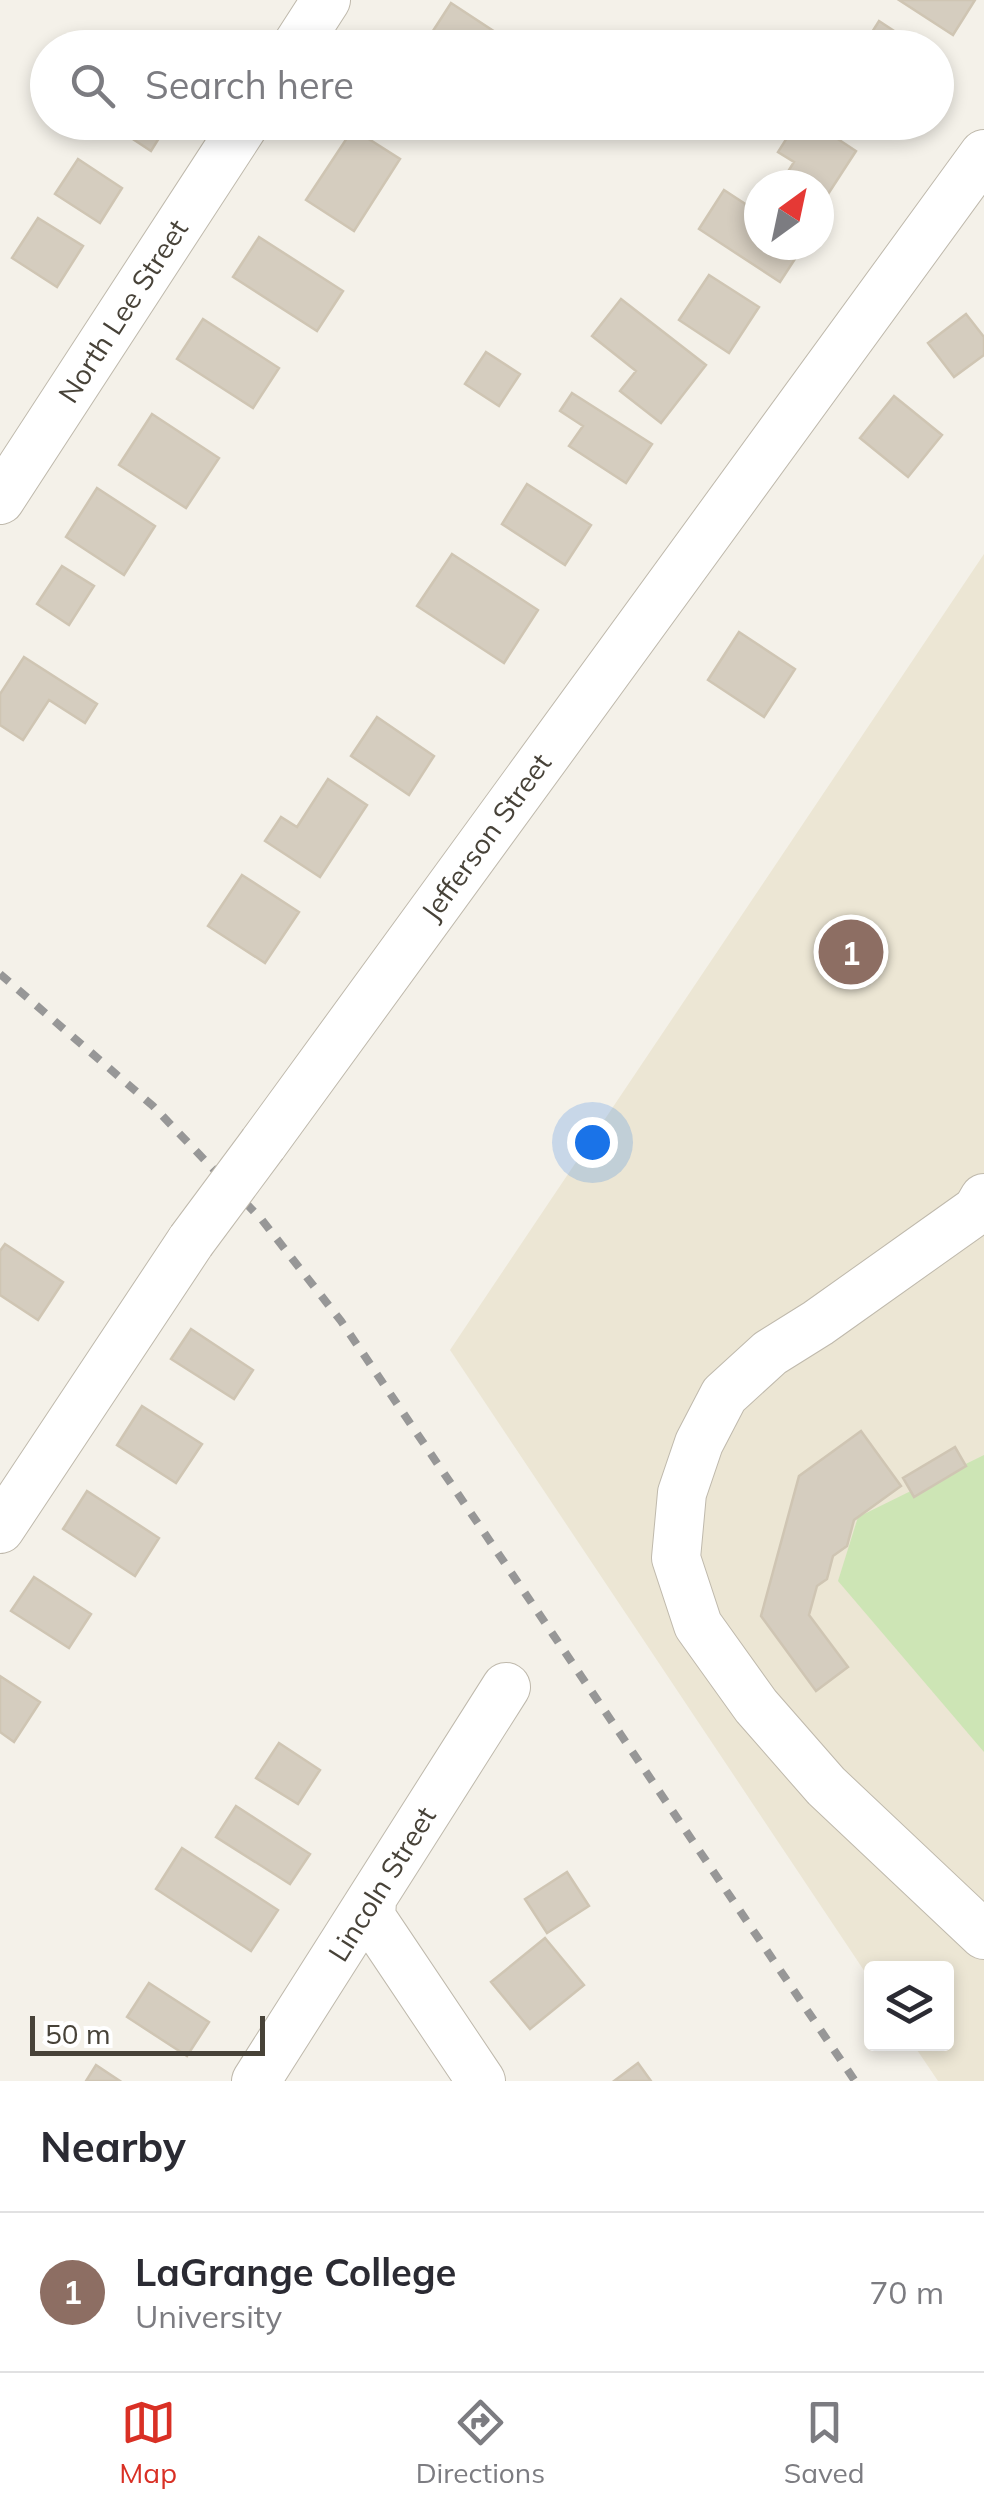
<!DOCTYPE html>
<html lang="en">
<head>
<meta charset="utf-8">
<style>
  body { margin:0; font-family:Mulish,sans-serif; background:#f2f2f3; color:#2b2b33 }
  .controls { position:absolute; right:30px; bottom:30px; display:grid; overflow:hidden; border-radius:10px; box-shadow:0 5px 15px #0003 }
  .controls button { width:90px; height:90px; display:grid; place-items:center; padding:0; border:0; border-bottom:2px solid #e1e1e2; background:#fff; color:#2b2b33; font:50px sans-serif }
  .compass { position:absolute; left:744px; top:170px; width:90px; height:90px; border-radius:50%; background:#fff; box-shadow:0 5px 15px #0003; rotate:33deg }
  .scale { position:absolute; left:30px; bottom:25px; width:235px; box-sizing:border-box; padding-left:10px; border:5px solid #474238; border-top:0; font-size:28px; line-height:35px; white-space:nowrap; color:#474238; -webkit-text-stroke:8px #fff; paint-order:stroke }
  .you { position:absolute; left:592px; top:1142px; width:35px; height:35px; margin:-25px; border:8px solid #fff; border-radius:50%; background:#1a73e8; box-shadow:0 0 0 15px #1a73e833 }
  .badge { display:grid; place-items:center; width:65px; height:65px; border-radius:50%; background:#d93025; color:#fff; font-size:32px; font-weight:700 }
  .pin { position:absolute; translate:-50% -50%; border:5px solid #fff; box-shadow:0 2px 10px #0006 }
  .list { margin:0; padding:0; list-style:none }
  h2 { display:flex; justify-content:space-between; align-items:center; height:130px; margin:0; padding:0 40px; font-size:42px }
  h2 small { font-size:32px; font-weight:400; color:#7c7c81 }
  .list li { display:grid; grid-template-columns:65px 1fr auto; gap:30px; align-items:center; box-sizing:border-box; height:160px; padding:0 40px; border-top:2px solid #e1e1e2 }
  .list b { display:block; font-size:38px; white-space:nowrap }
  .list p { margin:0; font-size:32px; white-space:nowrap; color:#7c7c81 }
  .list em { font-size:32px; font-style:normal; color:#7c7c81 }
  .icon { flex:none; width:55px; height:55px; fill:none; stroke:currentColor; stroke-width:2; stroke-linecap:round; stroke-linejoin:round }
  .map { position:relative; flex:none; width:984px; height:2081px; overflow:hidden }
  .search { position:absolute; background:#fff; box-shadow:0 5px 15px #0003; left:30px; right:30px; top:30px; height:110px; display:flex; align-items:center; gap:25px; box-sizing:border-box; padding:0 35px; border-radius:55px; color:#7c7c81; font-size:38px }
  .sheet { height:290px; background:#fff }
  nav { display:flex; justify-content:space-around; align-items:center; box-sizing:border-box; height:140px; border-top:2px solid #e1e1e2; background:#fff; font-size:28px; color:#7c7c81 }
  nav a { display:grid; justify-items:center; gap:5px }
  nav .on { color:#d93025 }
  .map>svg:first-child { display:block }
  .education { fill:#ece6d4 }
  .green { fill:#cde5b5 }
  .building { fill:#d5cdbf; stroke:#cfc5b3; stroke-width:2.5 }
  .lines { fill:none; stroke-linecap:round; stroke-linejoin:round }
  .minor-casing { stroke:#bfb9ac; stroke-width:50 }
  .minor { stroke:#fff; stroke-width:48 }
  .rail { stroke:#979797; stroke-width:8; stroke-dasharray:12 12; stroke-linecap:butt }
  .minor-bridge-casing { stroke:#bfb9ac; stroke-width:50; stroke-linecap:butt }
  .minor-bridge { stroke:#fff; stroke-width:48 }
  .labels { text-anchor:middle; stroke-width:9; stroke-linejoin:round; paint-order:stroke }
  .street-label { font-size:28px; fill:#474238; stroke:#fff }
</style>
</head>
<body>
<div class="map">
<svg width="984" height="2081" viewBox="0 0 984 2081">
  <rect width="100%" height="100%" fill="#f4f1e9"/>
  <path class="education" d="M984,554V2081H938L913,2044H946V1968H872L871,1981L450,1350Z"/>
  <path class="green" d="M984,1455V1752L838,1581L858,1517Z"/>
  <path class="building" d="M899,0H975L953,35Z
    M451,3L495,32L486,48H452L431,34Z
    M879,21L920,48H862Z
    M107,122H169L151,151Z
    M797,122H812L856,151L819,208V185H784L781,183L794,162L778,152Z
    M353,129L400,159L354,231L306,200Z
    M78,159L122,188L100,223L55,194Z
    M724,190L759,213V245H804L780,282L699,229Z
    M38,218L83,246L57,287L12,258Z
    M259,237L343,291L317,331L233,277Z
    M709,275L759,307L729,353L679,320Z
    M621,299L706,365L661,423L620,391L636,371L592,336Z
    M966,314L984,337V355L954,377L928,343Z
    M203,319L279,368L253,408L177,359Z
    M486,352L520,374L499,406L465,384Z
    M572,393L652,444L626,483L569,446L583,426L560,411Z
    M894,396L942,435L908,477L860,438Z
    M152,414L219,458L186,508L119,465Z
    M527,484L591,525L565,565L502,524Z
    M97,488L155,526L124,575L66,537Z
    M452,554L538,610L504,663L417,606Z
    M62,566L94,586L69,625L37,604Z
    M739,632L795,669L764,717L708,680Z
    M24,657L97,704L85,723L49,700L23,740L0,725V694Z
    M377,717L434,756L409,795L351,756Z
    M328,779L367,805L320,877L265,841L281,817L297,827Z
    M242,875L299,912L265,963L208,926Z
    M5,1244L63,1282L38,1320L0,1295V1251Z
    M191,1329L253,1370L234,1399L171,1359Z
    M142,1406L202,1444L176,1483L117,1445Z
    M861,1431L901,1486L854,1520L847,1546L833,1556L827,1579L817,1586L809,1615L848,1667L816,1691L761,1616L799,1476Z
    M955,1447L966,1466L914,1497L903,1478Z
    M87,1491L159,1538L135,1576L63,1529Z
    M34,1577L91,1614L69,1648L11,1611Z
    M0,1676L40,1702L14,1742L0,1732Z
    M279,1743L320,1770L298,1804L256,1778Z
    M236,1806L310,1854L290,1884L216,1837Z
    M182,1848L278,1910L251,1951L156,1889Z
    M567,1872L589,1906L547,1933L525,1899Z
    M545,1938L584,1985L530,2029L491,1982Z
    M149,1983L209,2022L187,2056L127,2017Z
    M638,2063L651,2081H614Z
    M96,2065L120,2081H86Z"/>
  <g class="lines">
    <g class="minor-casing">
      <path id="minor" d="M295,48L326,0
        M0,500L246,122
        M263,1144L984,154
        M984,1198L977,1210L818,1323L770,1353L724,1395L699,1443L682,1493L676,1558L698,1625L756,1706L826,1786L984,1935
        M0,1529L191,1241
        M372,1901L371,1917L481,2081
        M256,2081L506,1687"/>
    </g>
    <use href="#minor" class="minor"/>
    <path class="rail" d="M0,974L153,1106L262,1220L341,1321L855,2081"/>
    <g class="minor-bridge-casing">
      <path id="minor-bridge" d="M191,1241L263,1144"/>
    </g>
    <use href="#minor-bridge" class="minor-bridge"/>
  </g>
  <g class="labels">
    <g class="street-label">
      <text transform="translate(123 311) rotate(-57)" y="10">North Lee Street</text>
      <text transform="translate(486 837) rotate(-54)" y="10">Jefferson Street</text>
      <text transform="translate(382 1884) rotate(-58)" y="10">Lincoln Street</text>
    </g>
  </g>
</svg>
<div class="controls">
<button><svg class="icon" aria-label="layers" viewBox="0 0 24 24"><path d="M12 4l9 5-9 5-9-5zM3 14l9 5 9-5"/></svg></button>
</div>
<svg class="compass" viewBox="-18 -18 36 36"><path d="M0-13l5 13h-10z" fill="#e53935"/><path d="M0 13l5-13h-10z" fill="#7c7c81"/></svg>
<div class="scale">50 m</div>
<div class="you"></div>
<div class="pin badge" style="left:851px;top:952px;background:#8d6e63">1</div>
<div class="search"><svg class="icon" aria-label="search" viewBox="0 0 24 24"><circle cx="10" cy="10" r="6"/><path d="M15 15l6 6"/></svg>Search here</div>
</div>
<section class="sheet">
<h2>Nearby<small></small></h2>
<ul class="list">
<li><span class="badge" style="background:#8d6e63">1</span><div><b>LaGrange College</b><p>University</p></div><em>70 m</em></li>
</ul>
</section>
<nav>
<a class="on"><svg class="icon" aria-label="map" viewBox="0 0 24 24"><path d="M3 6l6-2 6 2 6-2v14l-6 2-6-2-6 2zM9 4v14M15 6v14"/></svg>Map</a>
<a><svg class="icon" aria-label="directions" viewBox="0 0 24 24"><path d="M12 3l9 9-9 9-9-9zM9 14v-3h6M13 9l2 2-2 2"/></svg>Directions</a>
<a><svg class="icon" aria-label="saved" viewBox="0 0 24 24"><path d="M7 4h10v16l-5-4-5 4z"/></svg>Saved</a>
</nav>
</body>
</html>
